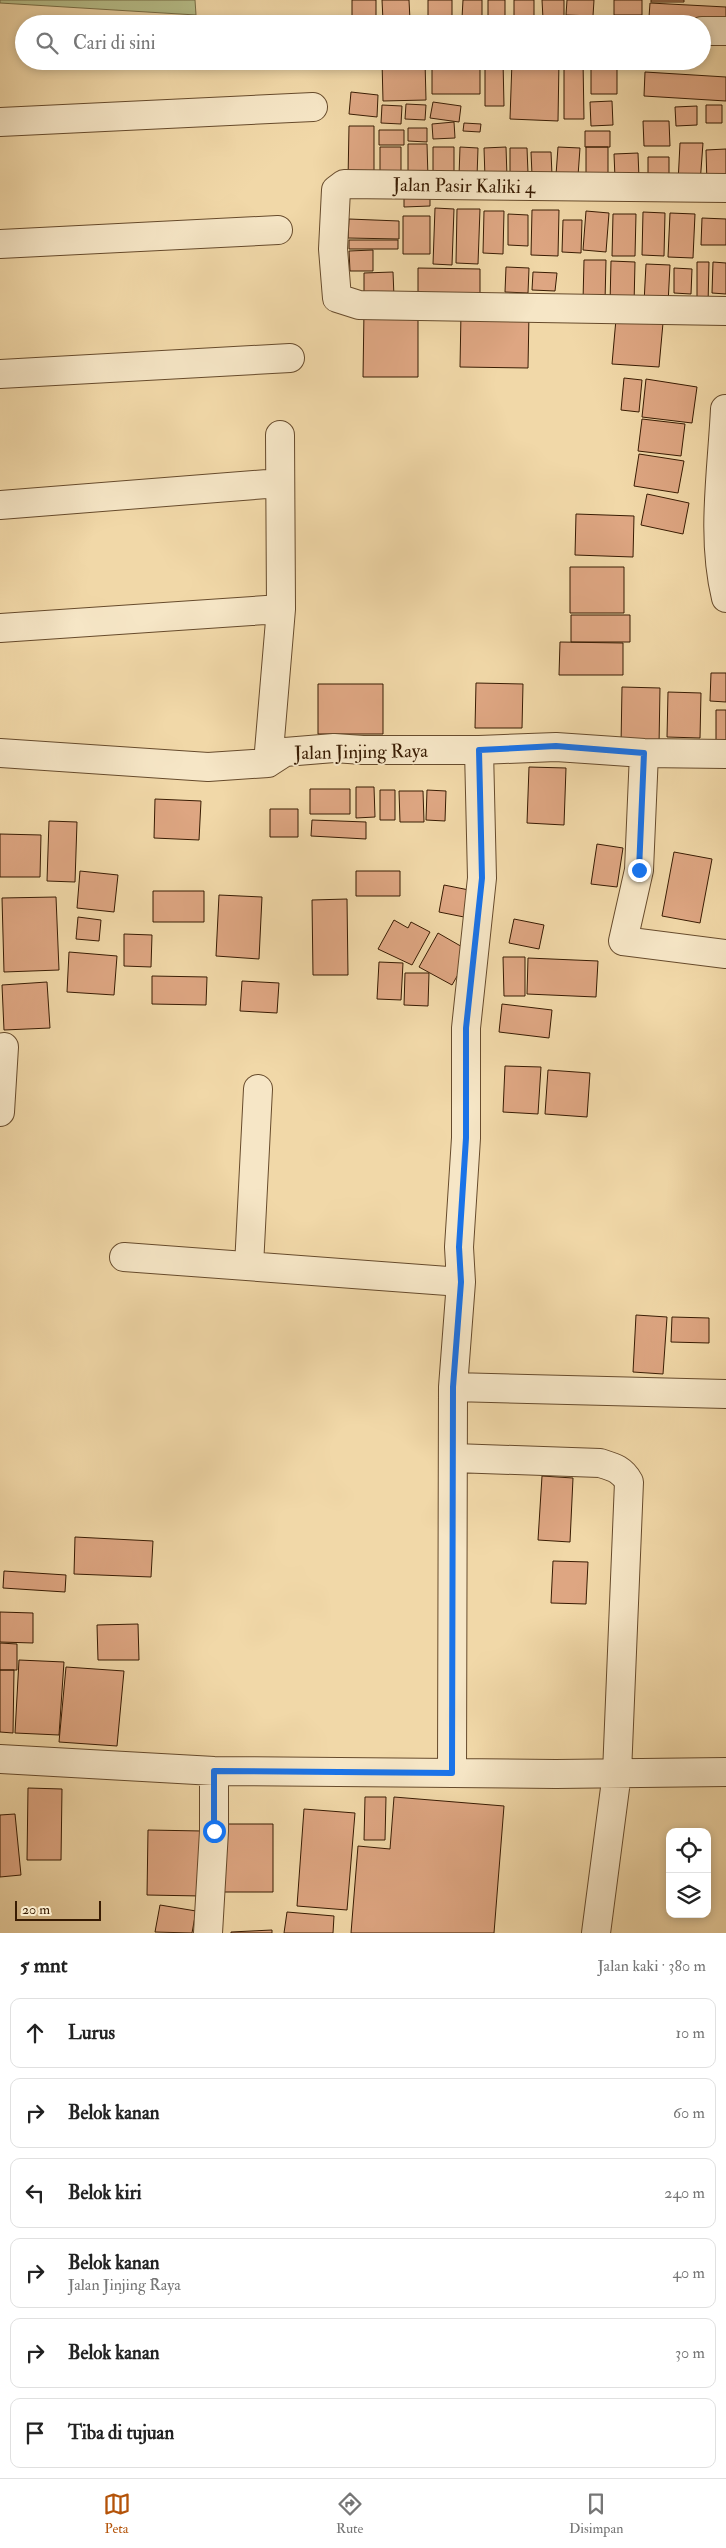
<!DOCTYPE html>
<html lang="id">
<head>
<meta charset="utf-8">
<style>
  body { margin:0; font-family:"IM FELL Double Pica",serif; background:#f2f2f2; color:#222 }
  .controls { position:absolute; right:15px; bottom:15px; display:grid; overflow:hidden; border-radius:10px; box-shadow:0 2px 8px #0003 }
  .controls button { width:45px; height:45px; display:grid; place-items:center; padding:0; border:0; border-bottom:1px solid #e0e0e0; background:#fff; color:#222; font:25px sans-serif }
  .scale { position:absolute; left:15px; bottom:12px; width:86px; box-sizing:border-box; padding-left:5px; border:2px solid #391c03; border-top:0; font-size:14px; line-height:18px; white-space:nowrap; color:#391c03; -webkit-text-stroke:4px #f6e6c6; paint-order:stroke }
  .stop { position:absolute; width:15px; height:15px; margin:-11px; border:4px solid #1a73e8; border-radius:50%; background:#fff }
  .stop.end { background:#1a73e8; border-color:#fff; box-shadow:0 1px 5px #0008 }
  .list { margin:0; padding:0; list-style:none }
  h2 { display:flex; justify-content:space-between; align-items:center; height:65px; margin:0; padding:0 20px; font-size:21px }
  h2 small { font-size:16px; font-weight:400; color:#767676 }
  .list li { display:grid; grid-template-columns:32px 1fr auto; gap:15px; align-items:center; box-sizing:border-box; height:70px; margin:0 10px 10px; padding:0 10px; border:1px solid #e0e0e0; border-radius:10px }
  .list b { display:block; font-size:19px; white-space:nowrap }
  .list p { margin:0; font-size:16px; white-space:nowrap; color:#767676 }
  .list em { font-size:16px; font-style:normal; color:#767676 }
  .icon { flex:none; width:28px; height:28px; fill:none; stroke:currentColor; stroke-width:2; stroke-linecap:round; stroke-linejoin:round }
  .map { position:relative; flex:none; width:726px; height:1933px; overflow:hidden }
  .search { position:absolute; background:#fff; box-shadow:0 2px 8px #0003; left:15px; right:15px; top:15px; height:55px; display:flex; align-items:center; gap:12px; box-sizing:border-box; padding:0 18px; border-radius:28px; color:#767676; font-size:19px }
  .sheet { height:545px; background:#fff }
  nav { display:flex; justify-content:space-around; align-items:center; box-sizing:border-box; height:70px; border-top:1px solid #e0e0e0; background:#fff; font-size:14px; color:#767676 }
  nav a { display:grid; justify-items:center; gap:2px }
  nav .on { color:#b45309 }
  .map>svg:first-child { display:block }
  .green { fill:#b7bf8a; stroke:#786e46 }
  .building { fill:#dea682; stroke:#391c03 }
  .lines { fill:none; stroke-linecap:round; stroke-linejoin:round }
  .street-casing { stroke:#674b2c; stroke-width:30 }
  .street { stroke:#f6e6c6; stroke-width:28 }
  .route { stroke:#1a73e8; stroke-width:6 }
  .labels { text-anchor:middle; stroke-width:4; stroke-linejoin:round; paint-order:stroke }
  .street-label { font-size:19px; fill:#391c03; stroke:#f6e6c6 }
</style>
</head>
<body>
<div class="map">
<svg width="726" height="1933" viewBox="0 0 726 1933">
  <rect width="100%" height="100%" fill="#f1d8a8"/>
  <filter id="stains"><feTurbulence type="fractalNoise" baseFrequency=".004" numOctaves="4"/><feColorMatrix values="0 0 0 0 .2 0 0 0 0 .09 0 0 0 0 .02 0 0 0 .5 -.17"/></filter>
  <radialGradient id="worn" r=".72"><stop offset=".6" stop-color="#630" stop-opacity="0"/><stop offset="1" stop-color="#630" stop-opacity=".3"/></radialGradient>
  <path class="green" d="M0,0H195L196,15L0,3Z"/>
  <path class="building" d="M352,0H376V18H352Z
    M382,0H409L410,20L383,21Z
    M428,0H452V21L428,20Z
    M463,0H482V18H462Z
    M488,0H505V18L488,17Z
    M514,0H534V22H514Z
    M542,0H564V18L543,19Z
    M567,0H594L593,16L566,15Z
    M614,0H642V15H614Z
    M651,0H684V2H651Z
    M650,3L726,7V21L649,17Z
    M382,61H425L426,100L383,101Z
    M485,61H503L504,106H485Z
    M512,61H559L558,121L510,119Z
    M564,61H583L584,119H564Z
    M591,61H617V94H591Z
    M432,63H480V94H432Z
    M645,72L726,77V101L644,96Z
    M351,92L378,95L377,117L349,114Z
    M612,101L613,125L591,126L590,102Z
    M433,102L461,106L459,122L430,118Z
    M406,104L426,105L425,120L405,119Z
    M382,105L402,106L401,124L381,123Z
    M706,105H722V123H706Z
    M697,106V125L676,126L675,107Z
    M643,121H669L670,146H644Z
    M454,122L455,138L433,139L432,124Z
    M464,123L481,124L480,132L463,131Z
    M349,126H374V181L348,180Z
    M408,128H427V142L408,141Z
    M379,130H404V145H379Z
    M585,131H610V147H585Z
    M680,143H703L700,184L678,183Z
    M408,144H427L428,178H408Z
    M380,147H401V182H380Z
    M433,147H454V176H433Z
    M460,147L478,148L477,177L459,176Z
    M506,147L507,177L485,178L484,148Z
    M558,147L580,148L578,176L556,175Z
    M586,147H608V178H586Z
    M510,148H527L528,173L510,174Z
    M726,149V183L707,184L706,150Z
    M531,152H551L552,175H532Z
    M638,153L639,178H615L614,154Z
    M648,157H669V183H648Z
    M430,194V206L404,207V195Z
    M435,208L454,209L452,265L433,264Z
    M457,209H480L478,264L456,263Z
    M532,210H559L558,256L531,255Z
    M484,211H504L503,254L483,253Z
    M586,211L609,213L606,252L583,250Z
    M643,212L665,213L664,256L642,255Z
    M670,213L695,214L693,258L668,257Z
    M508,214L528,215V246L508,245Z
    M613,214H636L635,256H612Z
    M403,216H430V254H403Z
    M702,218L726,219V245H701Z
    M349,219L399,221V239L348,238Z
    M563,220H582L581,253L562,252Z
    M349,240H398V249H349Z
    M373,250V271H350L349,251Z
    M584,260H606L605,301H583Z
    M611,261L635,262L634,305L610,304Z
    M697,262H709L708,305H697Z
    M713,262L726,263V294L712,293Z
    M646,264L670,265L668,304L644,303Z
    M506,267L529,268L528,293L505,292Z
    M418,268L480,269V302L418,301Z
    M674,268L692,269L691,294L674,293Z
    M393,272L394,297H364V273Z
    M533,272L557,273L555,291L532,290Z
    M364,311L418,312V377H363Z
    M461,313H529L528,368L460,367Z
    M616,319L663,323L659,367L612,364Z
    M624,378L642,380L639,412L621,410Z
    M646,379L697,387L692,423L642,417Z
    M642,419L685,424L681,456L638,451Z
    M639,454L684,461L678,493L634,486Z
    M647,494L689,503L683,534L641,525Z
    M576,514L634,516L633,557L575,555Z
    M570,567H624V613H570Z
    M571,615H630V642H571Z
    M560,642L623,643V675H559Z
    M711,673H726V702L710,701Z
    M476,683L523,684L522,728H475Z
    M318,684H383V734H318Z
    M622,687L660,688L659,745H621Z
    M668,692L701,693L700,738L667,737Z
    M716,710H726V742H716Z
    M529,767L566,768L564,825L527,823Z
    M356,787H374L375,817L356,818Z
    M310,789H350V814H310Z
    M380,790H395V820H380Z
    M427,790L446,791L445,821L426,820Z
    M399,791H423L424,822H400Z
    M155,799L201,801L199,840L154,838Z
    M270,809H298V837H270Z
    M312,820L366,822V839L311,836Z
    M49,821L77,822L75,882L47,881Z
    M0,834L41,835L40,877H0Z
    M597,844L623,848L617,887L591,884Z
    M674,852L712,859L700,923L662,916Z
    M80,871L118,875L114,912L77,908Z
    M356,871H400V896H356Z
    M444,885L469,890L464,917L439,912Z
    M153,891H204V922H153Z
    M219,895L262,897L259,959L216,956Z
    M56,897L59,970L4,972L2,898Z
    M347,899L348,975H313L312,900Z
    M78,917L101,920L99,941L76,939Z
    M514,919L544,925L539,949L509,943Z
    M394,920L408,928L411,922L430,932L412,965L378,949Z
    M438,933L471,952L452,985L419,967Z
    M124,934L152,935L151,967L124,966Z
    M69,952L117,956L114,995L67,992Z
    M503,957H525V996H504Z
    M528,958L598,961L596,997L527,994Z
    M379,962L403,963L401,1000L377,999Z
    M405,973H429L428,1006L404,1005Z
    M152,976L207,977L206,1005L152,1004Z
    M242,981L279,983L277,1013L240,1011Z
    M47,982L50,1028L4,1030L2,985Z
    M502,1004L552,1010L549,1038L499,1032Z
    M505,1066L541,1067L538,1114L503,1112Z
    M548,1070L590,1073L587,1117L545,1114Z
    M636,1315L667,1317L663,1374L633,1372Z
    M672,1317L709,1318V1343L671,1342Z
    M542,1476L573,1478L570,1542L538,1540Z
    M75,1537L153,1541L151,1577L74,1574Z
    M553,1561L588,1562L586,1604L551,1603Z
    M4,1571L66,1575L65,1592L3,1588Z
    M0,1612L33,1613V1643L0,1642Z
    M138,1624L139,1660H98L97,1625Z
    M0,1643L17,1644V1670H0Z
    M19,1660L64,1662L59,1735L15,1733Z
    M66,1667L124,1671L117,1746L59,1742Z
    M0,1670H14L13,1733L0,1732Z
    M28,1788L62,1789L61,1860H27Z
    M365,1797H386L385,1840H364Z
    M394,1797L504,1806L494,1933H351L358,1846L390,1849Z
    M304,1809L355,1813L347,1910L297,1906Z
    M15,1814L21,1875L0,1877V1815Z
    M222,1824H273V1892H222Z
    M148,1830L202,1831L201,1896L147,1895Z
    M160,1905L196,1911L192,1933L155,1932Z
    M287,1912L334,1916L333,1933H284Z
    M272,1930V1933H231V1932Z"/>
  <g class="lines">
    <g class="street-casing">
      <path id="street" d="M702,31H726
        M0,122L313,107
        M726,188L344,184L336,190L333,249L337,298L359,305L726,311
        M0,244L278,230
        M0,374L290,358
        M725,409C722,472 711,536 726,598
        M0,505L280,483
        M0,628L281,609
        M0,753L208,767L268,763L285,752L334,748L363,750H479L556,747L644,753L726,754
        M644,753L639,870L623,941L726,954
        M268,763L281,609L280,435
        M0,1112L4,1047
        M124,1257L461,1282
        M249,1266L258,1089
        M453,1387L726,1394
        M454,1458L600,1463C613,1467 622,1469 629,1482L617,1773L596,1933
        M0,1759L214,1771L556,1774L726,1772
        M452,1773L453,1387L461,1282L459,1247L466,1138V1028L482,878L479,750
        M208,1933L214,1831V1771"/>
    </g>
    <use href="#street" class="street"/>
  </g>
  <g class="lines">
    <path class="route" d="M214,1831V1771L452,1773L453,1387L461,1282L459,1247L466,1138V1028L482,878L479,750L556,746L644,753L639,870"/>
  </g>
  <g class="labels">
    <g class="street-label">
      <text transform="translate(464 185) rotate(1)" y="7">Jalan Pasir Kaliki 4</text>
      <text transform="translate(361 751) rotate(-1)" y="7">Jalan Jinjing Raya</text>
    </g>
  </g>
  <rect width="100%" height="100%" filter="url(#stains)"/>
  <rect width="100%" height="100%" fill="url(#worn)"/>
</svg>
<div class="controls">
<button><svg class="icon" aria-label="locate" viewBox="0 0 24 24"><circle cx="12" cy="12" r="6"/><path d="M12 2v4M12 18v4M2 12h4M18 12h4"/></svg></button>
<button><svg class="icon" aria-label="layers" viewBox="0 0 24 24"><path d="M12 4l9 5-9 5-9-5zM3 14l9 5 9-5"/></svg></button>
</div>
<div class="scale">20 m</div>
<div class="stop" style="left:214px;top:1831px"></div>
<div class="stop end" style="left:639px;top:870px"></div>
<div class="search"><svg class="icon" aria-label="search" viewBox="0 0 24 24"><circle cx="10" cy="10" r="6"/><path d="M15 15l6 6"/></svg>Cari di sini</div>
</div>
<section class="sheet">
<h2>5 mnt<small>Jalan kaki · 380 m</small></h2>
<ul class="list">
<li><svg class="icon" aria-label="ahead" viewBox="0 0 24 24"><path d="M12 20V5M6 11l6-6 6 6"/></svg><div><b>Lurus</b></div><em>10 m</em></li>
<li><svg class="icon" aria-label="right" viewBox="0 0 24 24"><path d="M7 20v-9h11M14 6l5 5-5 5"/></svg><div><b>Belok kanan</b></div><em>60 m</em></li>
<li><svg class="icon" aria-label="left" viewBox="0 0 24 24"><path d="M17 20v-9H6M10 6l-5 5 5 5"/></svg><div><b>Belok kiri</b></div><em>240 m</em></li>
<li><svg class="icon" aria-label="right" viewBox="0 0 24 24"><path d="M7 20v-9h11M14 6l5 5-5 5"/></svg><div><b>Belok kanan</b><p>Jalan Jinjing Raya</p></div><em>40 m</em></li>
<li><svg class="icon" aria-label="right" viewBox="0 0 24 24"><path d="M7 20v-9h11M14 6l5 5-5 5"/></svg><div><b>Belok kanan</b></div><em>30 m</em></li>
<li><svg class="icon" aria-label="arrive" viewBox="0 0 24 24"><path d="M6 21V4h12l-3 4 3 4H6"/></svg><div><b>Tiba di tujuan</b></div></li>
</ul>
</section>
<nav>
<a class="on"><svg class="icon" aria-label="map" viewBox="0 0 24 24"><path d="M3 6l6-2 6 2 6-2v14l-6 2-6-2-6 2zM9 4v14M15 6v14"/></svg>Peta</a>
<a><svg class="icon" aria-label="directions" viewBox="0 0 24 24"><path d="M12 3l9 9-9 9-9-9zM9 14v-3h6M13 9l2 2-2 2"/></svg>Rute</a>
<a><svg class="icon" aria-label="saved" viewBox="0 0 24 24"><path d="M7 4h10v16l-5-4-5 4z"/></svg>Disimpan</a>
</nav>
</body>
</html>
